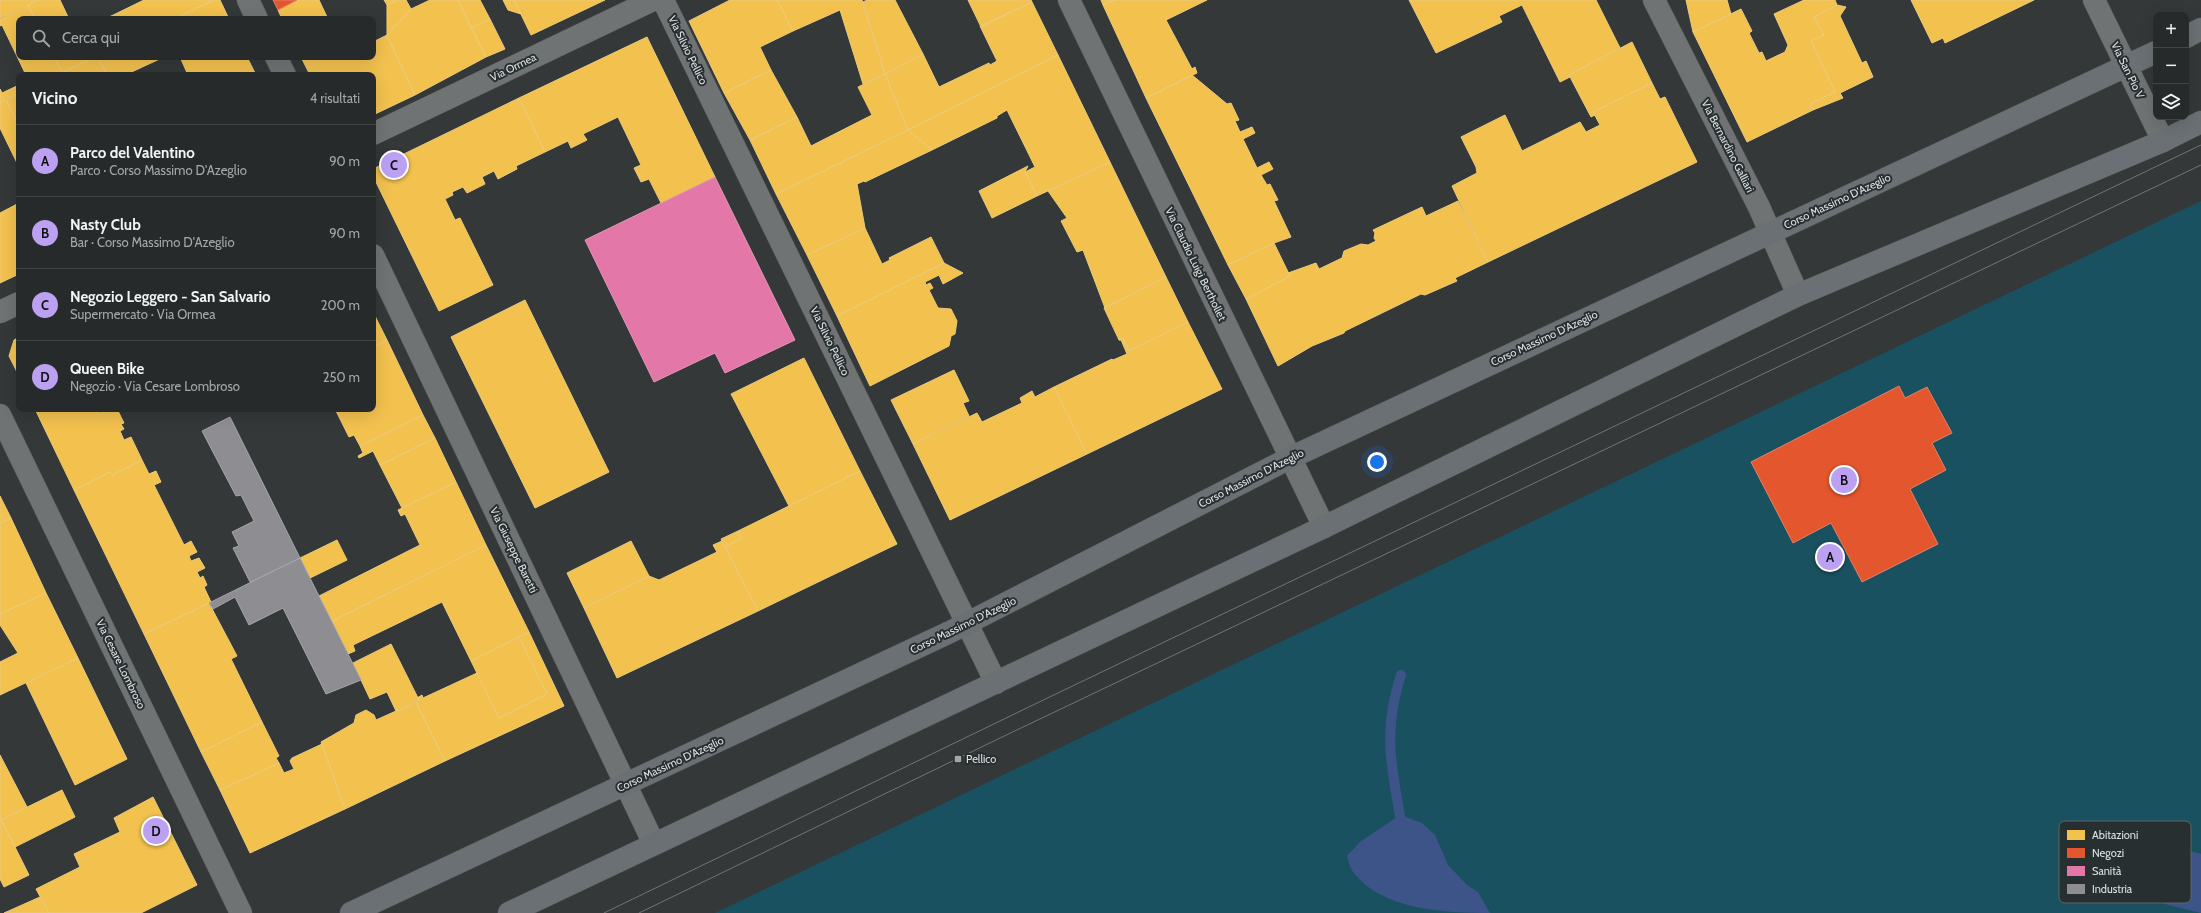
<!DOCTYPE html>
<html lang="it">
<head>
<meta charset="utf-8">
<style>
  body { margin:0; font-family:Cabin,sans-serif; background:#2f3233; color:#f1f3f6 }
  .controls { position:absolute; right:12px; top:12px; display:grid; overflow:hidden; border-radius:8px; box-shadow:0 4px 16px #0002 }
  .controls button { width:36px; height:36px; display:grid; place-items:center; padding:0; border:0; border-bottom:1px solid #434647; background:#272a2b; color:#f1f3f6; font:20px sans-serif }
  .you { position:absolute; left:1377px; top:462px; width:14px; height:14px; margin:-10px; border:3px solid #fff; border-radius:50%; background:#1a73e8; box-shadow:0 0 0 6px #1a73e833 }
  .badge { display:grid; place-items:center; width:26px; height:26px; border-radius:50%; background:#bca0f2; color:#111; font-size:13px; font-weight:700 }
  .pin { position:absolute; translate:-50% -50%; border:2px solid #fff; box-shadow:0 1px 4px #0006 }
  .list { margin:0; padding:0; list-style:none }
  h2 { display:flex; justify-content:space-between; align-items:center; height:52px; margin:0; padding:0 16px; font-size:17px }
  h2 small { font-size:13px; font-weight:400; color:#a4a7a9 }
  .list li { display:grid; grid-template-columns:26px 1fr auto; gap:12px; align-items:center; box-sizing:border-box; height:72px; padding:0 16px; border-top:1px solid #434647 }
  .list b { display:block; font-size:15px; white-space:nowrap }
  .list p { margin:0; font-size:13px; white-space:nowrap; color:#a4a7a9 }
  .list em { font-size:13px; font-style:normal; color:#a4a7a9 }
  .icon { flex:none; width:22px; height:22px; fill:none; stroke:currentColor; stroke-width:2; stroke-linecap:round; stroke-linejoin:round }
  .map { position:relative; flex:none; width:2201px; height:913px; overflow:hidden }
  .search { position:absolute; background:#272a2b; box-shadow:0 4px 16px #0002; left:16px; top:16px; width:360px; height:44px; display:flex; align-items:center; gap:10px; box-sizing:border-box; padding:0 14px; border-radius:8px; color:#a4a7a9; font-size:15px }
  .panel { position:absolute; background:#272a2b; box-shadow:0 4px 16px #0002; left:16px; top:72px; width:360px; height:340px; border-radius:8px }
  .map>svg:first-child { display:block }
  .green { fill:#1a5160 }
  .water { fill:#3d5489 }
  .homes { fill:#f2c14e; stroke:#ebcb7a }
  .shops { fill:#e4572e; stroke:#e28064 }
  .health { fill:#e377a8; stroke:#e197b9 }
  .industry { fill:#8d8d92; stroke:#a5a6aa }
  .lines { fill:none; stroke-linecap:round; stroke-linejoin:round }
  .stream { stroke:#3d5489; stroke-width:10 }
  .street-casing { stroke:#525657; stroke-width:23 }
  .primary-casing { stroke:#525657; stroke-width:23 }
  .street { stroke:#707374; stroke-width:22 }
  .primary { stroke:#6a7074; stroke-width:22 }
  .tram { stroke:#707474; stroke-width:1 }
  .poi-dot { fill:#a1a6a7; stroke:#282f31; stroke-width:1.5 }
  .labels { text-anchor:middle; stroke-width:4; stroke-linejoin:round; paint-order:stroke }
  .street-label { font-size:11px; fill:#dce1e2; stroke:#282f31 }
  .poi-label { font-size:11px; fill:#dce1e2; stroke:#282f31; text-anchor:start }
  .key { fill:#282f31; stroke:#5e6466; stroke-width:1 }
  .key-label { font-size:11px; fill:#dce1e2 }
</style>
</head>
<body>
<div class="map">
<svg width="2201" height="913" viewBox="0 0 2201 913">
  <rect width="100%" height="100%" fill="#343839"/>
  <path class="green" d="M2201,201V913H715Z"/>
  <path class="water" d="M1400,815L1422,823L1435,835L1448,865L1467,885L1478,892L1490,913C1447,913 1382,910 1354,873C1350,869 1349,861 1347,856L1360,842Z
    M2180,848L2201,854V913L2165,904L2167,894C2155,885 2158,873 2164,861L2178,856Z"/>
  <path class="homes" d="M0,0H38L0,18Z
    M38,0H60L69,19H35L28,5Z
    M144,0H214L174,19H105Z
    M214,0H220L229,19H174Z
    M297,0H319L328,19H282L278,10Z
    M384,0H398L387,5Z
    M398,0H406L411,9L387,35V5Z
    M430,0H458L486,57L415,95L387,35L411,9Z
    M458,0H480L490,19L471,28Z
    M503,0H514L521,14L508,10Z
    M514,0H605L531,35Z
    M730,0H777L793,31L760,47L771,70L724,93L689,21Z
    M777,0H862L885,74L863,84L840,10L793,31Z
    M867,0H895L923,54L885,74L863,2Z
    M968,0H1031L1032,2L981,27Z
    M1101,0H1115L1103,5Z
    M1115,0H1207L1166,20L1192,69L1195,67L1197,73L1146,98L1103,5Z
    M1409,0H1596L1620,48L1569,75L1570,77L1560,82L1522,5L1499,16L1502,22L1436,53Z
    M1686,0H1727L1731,14L1693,32Z
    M1804,0H1835L1837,5L1814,17L1824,35L1811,41L1835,92L1810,104L1813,110L1747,142L1693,32L1741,9L1752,31L1749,33L1759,53L1762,52L1766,61L1785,52L1788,45L1774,14Z
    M1911,0H2034L1945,43L1943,38L1932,43Z
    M1032,2L1058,55L908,130L885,74L923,54L939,87L989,63L990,65L997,61L980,26Z
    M28,5L35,19H19V57H54L62,73L57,75H26L2,25L0,26V19Z
    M1837,5L1846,7L1840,16L1862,63L1866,61L1873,77L1840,93L1843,98L1813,110L1810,104L1835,92L1811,41L1824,35L1814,17Z
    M490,19L505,49L486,57L471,28Z
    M387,35L415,95L373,115V75H310L301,57H373V42Z
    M647,37L715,177L661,203L649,179L641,182L634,168L641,165L618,117L583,134L587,140L571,148L568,141L545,152L519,98Z
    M1632,42L1652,83L1593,112L1595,115L1591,117L1569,75Z
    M1058,55L1110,162L1037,196L1025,172L1035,167L1007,110L997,116V118L932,150L908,130Z
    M54,57H95L62,73Z
    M95,57H98L107,75H57Z
    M98,57H164L125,75H107Z
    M180,57H247L256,75H188Z
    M771,70L797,117L750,140L724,93Z
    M885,74L908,130L776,194L750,140L797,117L811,146L872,115L858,87Z
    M1192,75L1227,104L1231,103L1239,120L1235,121L1240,132L1252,127L1255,133L1243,139L1257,168L1269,162L1273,169L1261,175L1267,185L1270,184L1278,200L1274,201L1291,237L1274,243L1228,265L1146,98Z
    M1652,83L1660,99L1665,97L1697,162L1488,262L1452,186L1477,173L1476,167L1461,137L1505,115L1522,151L1580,122L1586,132L1600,125L1593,112Z
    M19,85V93L0,102V89L2,93Z
    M19,93V126L6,100Z
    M519,98L545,152L516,166L517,169L498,179L494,171L482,177L485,184L467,193L463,187L452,192L453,195L445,199L455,220L460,218L493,285L439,311L373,176V169Z
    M6,100L19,126V167L0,128V102Z
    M908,130L932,150L865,182L864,181L857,184L865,228L807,255L776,194Z
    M1110,162L1166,277L1105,308L1083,250L1077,252L1061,221L1067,218L1048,191Z
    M1028,166L1025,172L1037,196L992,218L979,191Z
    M1458,201L1488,262L1455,278L1457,281L1425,295L1421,294L1345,331L1344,333L1312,346L1278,366L1246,299L1290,276L1288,273L1316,263L1319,269L1342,258L1344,251L1361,244L1368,245L1376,241L1374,238L1375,233L1373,230L1422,207L1426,216Z
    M19,203V274L0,283V213Z
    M865,228L882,264L890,260L889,258L931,237L944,263L837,316L807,255Z
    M1274,243L1290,276L1246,299L1228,265Z
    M944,263L963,273L943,284L939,275L925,282L926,285L930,283L933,288L929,290L938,308L951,309L957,321L955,334L951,336L949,346L870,386L837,316Z
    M1166,277L1188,322L1129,351L1123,338L1119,340L1104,308Z
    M525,300L609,472L535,508L451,337Z
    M373,312L387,340L373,347Z
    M1188,322L1222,389L1087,454L1054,387L1112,359L1113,360L1127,354L1121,340H1119L1123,338L1129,351Z
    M19,337V376L9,356L14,340Z
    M387,340L423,415L360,446L354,435L349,437L335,409H373V347Z
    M804,358L860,471L789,506L731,394Z
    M954,370L969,401L963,403L969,416L913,444L891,400Z
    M1054,387L1087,454L950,520L913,444L977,413L982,422L1022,403L1020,398L1032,391L1035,397Z
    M35,409H98L100,413L110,409H114L115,412L118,411L124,423L121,424L124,429L120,431L124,440L131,437L142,460L112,475L110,472L74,490Z
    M423,415L435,438L380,465L373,451L359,458L358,456L363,453L360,446Z
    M435,438L456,482L402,508L380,465Z
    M142,460L149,474L156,471L161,482L154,485L184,545L191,541L197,552L189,556L191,561L199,558L205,568L197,572L200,578L203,576L207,585L204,587L211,602L144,634L74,490L110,472L112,475Z
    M860,471L897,544L758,611L725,547L742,538L738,531Z
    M456,482L486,545L332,621L319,596L420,545L405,514L401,516L398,510Z
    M0,496L11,518L0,523Z
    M11,518L46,593L0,614V523Z
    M738,531L742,538L725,547L721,539Z
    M337,540L347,560L310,578L300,558Z
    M631,541L649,576L584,608L567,573Z
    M722,541L758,611L617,678L584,608L649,576L659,580L717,552L713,545Z
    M486,545L529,632L471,661L442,602L353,645L355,651L348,654L332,621Z
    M46,593L78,658L0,695V662L18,653L0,625V614Z
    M209,603L237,656L231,659L262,722L201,752L144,634Z
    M529,632L564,706L445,761L416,702L419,700L417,698L422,695L423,698L477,673L499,718L547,694L519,637Z
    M519,637L547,694L499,718L471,661Z
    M391,644L419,700L396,711L387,692L370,699L353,663Z
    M78,658L127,759L75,785L26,683Z
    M416,702L445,761L345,809L321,742L354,723L356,715L366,710L374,715L376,720Z
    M262,722L279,756L276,758L279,763L220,790L201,752Z
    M322,744L345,809L250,853L220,790L279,763L284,773L294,769L290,761L292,758Z
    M0,755L27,807L1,820L0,817Z
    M62,790L75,817L15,847L1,820Z
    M153,797L197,885L141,913H49L36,889L80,867L74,854L120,832L114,818Z
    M0,817L29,875L4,887L0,879Z
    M40,897L49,913H4Z"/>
  <path class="shops" d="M273,0H297L278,10Z
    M1899,386L1905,398L1927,387L1952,433L1932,443L1946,470L1910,489L1938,544L1862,582L1831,523L1793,543L1751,462Z"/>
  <path class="health" d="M715,177L795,340L725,373L715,353L654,382L585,240Z"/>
  <path class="industry" d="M230,417L300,558L250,582L233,548L239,546L232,532L254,521L241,495L236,496L202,431Z
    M300,558L361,680L326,694L283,608L249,625L235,597L213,609L209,603Z"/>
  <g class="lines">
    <path class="stream" d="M1401,675C1382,732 1392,770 1402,827"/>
    <g class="street-casing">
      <path id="street" d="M248,0L257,19
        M663,0L996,683
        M1069,0L1324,527
        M1654,0L1759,207L1798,295
        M2094,0L2163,141
        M276,57L285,75
        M373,134L653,0
        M373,255L654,844
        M0,312L19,303
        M0,415L241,913"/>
    </g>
    <g class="primary-casing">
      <path id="primary" d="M2186,37L2201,29
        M351,913L950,632L1290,458L2156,52
        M509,913L1324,527L1798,295L2163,141L2201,122"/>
    </g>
    <use href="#street" class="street"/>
    <use href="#primary" class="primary"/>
    <path class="tram" d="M604,913L1035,704L2201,145
      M639,913L998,739L2201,165"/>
  </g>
  <rect class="poi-dot" x="954" y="755" width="8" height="8" rx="2"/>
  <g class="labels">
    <g class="street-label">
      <text transform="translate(688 50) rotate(64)" y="4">Via Silvio Pellico</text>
      <text transform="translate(513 67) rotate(-26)" y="4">Via Ormea</text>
      <text transform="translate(2128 70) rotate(64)" y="4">Via San Pio V</text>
      <text transform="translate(1728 146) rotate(63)" y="4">Via Bernardino Galliari</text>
      <text transform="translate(1837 201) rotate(-25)" y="4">Corso Massimo D'Azeglio</text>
      <text transform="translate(1196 264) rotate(64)" y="4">Via Claudio Luigi Berthollet</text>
      <text transform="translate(1544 338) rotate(-25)" y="4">Corso Massimo D'Azeglio</text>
      <text transform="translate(830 341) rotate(64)" y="4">Via Silvio Pellico</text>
      <text transform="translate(1251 478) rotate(-27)" y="4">Corso Massimo D'Azeglio</text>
      <text transform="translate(514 550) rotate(64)" y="4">Via Giuseppe Baretti</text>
      <text transform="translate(963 625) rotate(-26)" y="4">Corso Massimo D'Azeglio</text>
      <text transform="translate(121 664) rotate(64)" y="4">Via Cesare Lombroso</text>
      <text transform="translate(670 764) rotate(-25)" y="4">Corso Massimo D'Azeglio</text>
    </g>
    <g class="poi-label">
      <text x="966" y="763">Pellico</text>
    </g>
  </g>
  <rect x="2059" y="821" width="132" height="82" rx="6" class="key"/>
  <rect x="2067" y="830" width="18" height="10" fill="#f2c14e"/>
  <rect x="2067" y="848" width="18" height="10" fill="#e4572e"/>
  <rect x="2067" y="866" width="18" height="10" fill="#e377a8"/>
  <rect x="2067" y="884" width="18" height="10" fill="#8d8d92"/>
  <g class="key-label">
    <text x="2092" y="839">Abitazioni</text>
    <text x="2092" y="857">Negozi</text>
    <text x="2092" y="875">Sanità</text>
    <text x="2092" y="893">Industria</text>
  </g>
</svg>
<div class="controls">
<button>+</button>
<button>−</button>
<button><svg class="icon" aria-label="layers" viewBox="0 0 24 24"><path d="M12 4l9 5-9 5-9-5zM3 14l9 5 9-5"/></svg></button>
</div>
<div class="you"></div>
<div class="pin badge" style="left:1830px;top:557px">A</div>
<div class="pin badge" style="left:1844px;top:480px">B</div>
<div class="pin badge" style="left:394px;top:165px">C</div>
<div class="pin badge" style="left:156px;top:831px">D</div>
<div class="search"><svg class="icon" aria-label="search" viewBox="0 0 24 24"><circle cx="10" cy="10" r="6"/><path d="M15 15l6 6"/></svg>Cerca qui</div>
<section class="panel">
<h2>Vicino<small>4 risultati</small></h2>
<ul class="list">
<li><span class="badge">A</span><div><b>Parco del Valentino</b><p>Parco · Corso Massimo D'Azeglio</p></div><em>90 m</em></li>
<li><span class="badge">B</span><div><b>Nasty Club</b><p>Bar · Corso Massimo D'Azeglio</p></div><em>90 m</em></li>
<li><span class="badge">C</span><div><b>Negozio Leggero - San Salvario</b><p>Supermercato · Via Ormea</p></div><em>200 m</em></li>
<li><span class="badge">D</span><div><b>Queen Bike</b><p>Negozio · Via Cesare Lombroso</p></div><em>250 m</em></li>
</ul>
</section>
</div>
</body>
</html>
